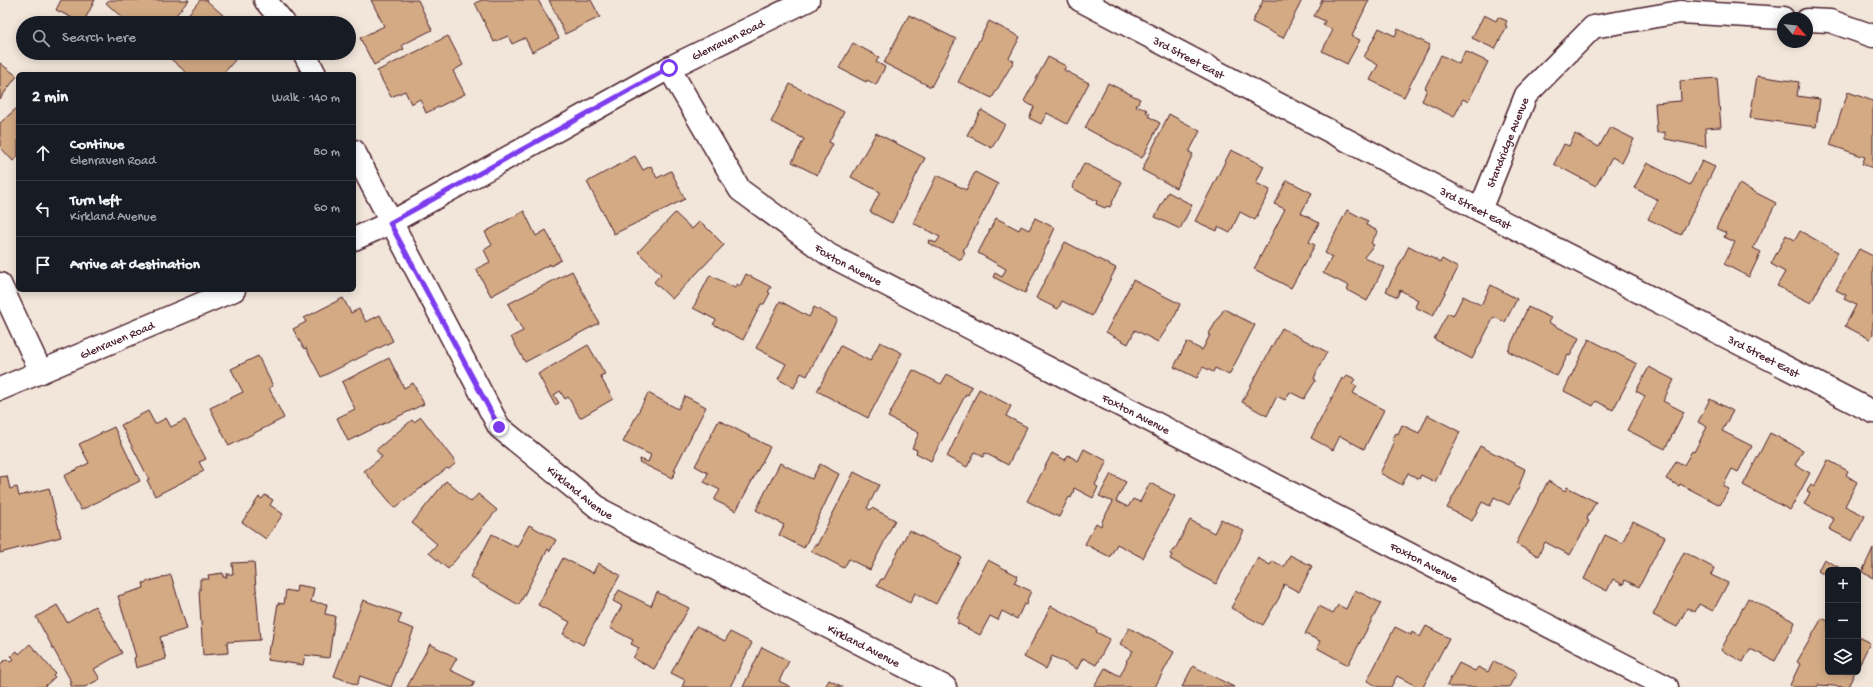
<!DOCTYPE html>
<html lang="en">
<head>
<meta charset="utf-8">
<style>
  body { margin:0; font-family:"Gochi Hand",sans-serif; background:#242831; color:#f1f3f6 }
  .controls { position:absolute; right:12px; bottom:12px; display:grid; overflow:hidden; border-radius:6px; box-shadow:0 2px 10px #0003 }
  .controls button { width:36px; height:36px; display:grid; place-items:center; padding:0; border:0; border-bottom:1px solid #363941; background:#171b24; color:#f1f3f6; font:20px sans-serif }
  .compass { position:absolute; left:1777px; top:12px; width:36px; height:36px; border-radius:50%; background:#171b24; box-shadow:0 2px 10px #0003; rotate:118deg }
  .stop { position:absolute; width:12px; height:12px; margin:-9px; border:3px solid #7c3aed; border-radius:50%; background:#fff }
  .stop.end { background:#7c3aed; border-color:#fff; box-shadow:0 1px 4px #0008 }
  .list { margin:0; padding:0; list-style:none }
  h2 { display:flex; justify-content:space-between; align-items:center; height:52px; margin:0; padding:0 16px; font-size:17px }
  h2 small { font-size:13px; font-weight:400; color:#9ea1a6 }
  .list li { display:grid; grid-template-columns:26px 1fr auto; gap:12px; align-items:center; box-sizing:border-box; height:56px; padding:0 16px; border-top:1px solid #363941 }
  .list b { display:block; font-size:15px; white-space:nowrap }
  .list p { margin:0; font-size:13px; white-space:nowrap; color:#9ea1a6 }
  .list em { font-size:13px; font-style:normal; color:#9ea1a6 }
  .icon { flex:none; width:22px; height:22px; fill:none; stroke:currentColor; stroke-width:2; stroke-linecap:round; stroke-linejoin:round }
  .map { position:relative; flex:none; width:1873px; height:687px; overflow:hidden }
  .search { position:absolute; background:#171b24; box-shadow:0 2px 10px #0003; left:16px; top:16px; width:340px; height:44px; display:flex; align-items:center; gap:10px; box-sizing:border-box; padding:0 14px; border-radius:22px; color:#9ea1a6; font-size:15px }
  .panel { position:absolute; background:#171b24; box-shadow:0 2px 10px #0003; left:16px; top:72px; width:340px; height:220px; border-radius:6px }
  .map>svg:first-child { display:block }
  .building { fill:#d3aa84; stroke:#4a1f2b }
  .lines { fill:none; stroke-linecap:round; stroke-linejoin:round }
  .minor-casing { stroke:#4a1f2b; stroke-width:25 }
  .minor { stroke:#fff; stroke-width:22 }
  .route { stroke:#7c3aed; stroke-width:5 }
  .labels { text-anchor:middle; stroke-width:3; stroke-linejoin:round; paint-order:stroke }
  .street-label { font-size:12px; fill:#4a1f2b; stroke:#fff }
</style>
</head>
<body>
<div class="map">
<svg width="1873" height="687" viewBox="0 0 1873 687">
  <rect width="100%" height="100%" fill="#f2e6da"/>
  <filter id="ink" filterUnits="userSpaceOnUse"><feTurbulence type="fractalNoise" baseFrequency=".025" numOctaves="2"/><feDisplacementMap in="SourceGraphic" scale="8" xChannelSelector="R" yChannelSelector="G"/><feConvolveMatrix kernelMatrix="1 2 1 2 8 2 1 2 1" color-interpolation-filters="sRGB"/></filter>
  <g filter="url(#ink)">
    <path class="building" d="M61,0H95L83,23L56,10Z
      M109,0H189L169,23H126L127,22L106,3Z
      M200,0H206L224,16L218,23H181Z
      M371,0H418L432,30L402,45L404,49L374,65L360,38L384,26Z
      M482,0H538L559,38L532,52L525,38L512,44L508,36L494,42L475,3Z
      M549,0H591L600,17L565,34Z
      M1262,0H1302L1283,38L1252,22L1263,1Z
      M1322,0H1369L1352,36L1360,40L1347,64L1322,51L1333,30L1323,25L1325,21L1314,16Z
      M909,15L956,39L931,87L884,63Z
      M1484,15L1496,21L1498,17L1507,21L1505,25L1507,26L1495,49L1472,38Z
      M989,21L1020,37L1009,58L1014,61L992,98L958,82Z
      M1379,28L1395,36L1398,29L1430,45L1404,97L1370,80L1378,65L1364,57Z
      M448,36L463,65L453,71L465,94L426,113L420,99L411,104L405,91L391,97L377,71Z
      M853,43L879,57L876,62L885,67L876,85L867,80L866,82L839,68Z
      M1465,51L1488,62L1468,102L1463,99L1454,117L1422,101L1427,89L1425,88L1441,55L1459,64Z
      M164,53H227L235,60L223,74H188Z
      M1048,57L1066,66L1064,70L1089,83L1067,124L1047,113L1041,124L1029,118L1034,107L1024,101Z
      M0,63L17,76L0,99Z
      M1757,76L1799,82L1797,96L1820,99L1816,127L1750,118Z
      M1717,78L1721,127L1705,128L1706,147L1665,139V132L1657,133L1655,103L1681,101L1680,81Z
      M1108,83L1140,99L1136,107L1138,108L1139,106L1147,110L1146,112L1150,114L1148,116L1160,123L1142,158L1085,128Z
      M790,84L844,112L829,142L833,144L817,175L792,162L804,139L771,122Z
      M1848,92L1873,101V168L1862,164L1865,157L1830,145Z
      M18,107V157L13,161L0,147V123Z
      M981,110L1005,124L992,148L967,135Z
      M1169,114L1200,131L1189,152L1193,154L1176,188L1142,170Z
      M1610,127L1634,139L1622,163L1612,157L1596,186L1554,164L1564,144L1569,146L1575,134L1599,147Z
      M876,133L925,158L892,223L870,212L880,192L851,177Z
      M1231,150L1264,166L1256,183L1270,190L1255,220L1240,212L1230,233L1218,227L1217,231L1195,221Z
      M635,156L643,170L651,166L657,178L671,171L685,199L614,234L587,182Z
      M1702,161L1715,167L1681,235L1648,219L1658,200L1634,188L1647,163L1690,185Z
      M1084,163L1122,182L1110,207L1107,206L1105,208L1096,204L1097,201L1072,188Z
      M975,172L998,184L963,251L965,252L961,260L928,243L929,240L936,243L940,237L913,223L937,175L966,190Z
      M1287,180L1312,193L1301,213L1319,223L1309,242L1315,245L1291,288L1254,269L1285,209L1274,204Z
      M1739,184L1776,203L1753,248L1761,252L1749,277L1724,264L1735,242L1724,237L1726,233L1716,228Z
      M1168,192L1192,205L1180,229L1155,217Z
      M1347,210L1368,221L1366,225L1378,231L1371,243L1374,245L1364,257L1384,267L1367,301L1347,290L1349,286L1323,273L1332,257L1325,253Z
      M524,211L536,236L546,230L561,260L551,266L550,264L491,296L476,269L490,262L484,250L492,245L485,232Z
      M675,213L692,229L700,221L724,245L672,299L654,282L661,274L638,252Z
      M996,218L1019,230L1021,226L1029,230L1035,218L1055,228L1025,293L993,277L995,273L1002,277L1006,269L978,253Z
      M1800,231L1838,252L1811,303L1777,286L1785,272L1771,264L1786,235L1795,240Z
      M1065,242L1116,268L1092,316L1062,301L1058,309L1036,298Z
      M1409,246L1440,262L1442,259L1458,268L1433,316L1415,307L1418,300L1400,290L1397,297L1386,291Z
      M1859,249L1873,256V334L1870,339L1845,326L1856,305L1844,299L1846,295L1836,290Z
      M572,271L599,323L525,362L511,337L523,331L508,304Z
      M746,274L771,287L768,292L770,293L764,304H761L743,340L713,324L716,320L693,308L710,275L735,288L737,284L740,286Z
      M1133,280L1180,304L1176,314L1158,342L1135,330L1128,344L1106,332Z
      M1491,285L1517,299L1505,322L1494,317L1472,359L1434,339L1448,313L1453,316L1463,296L1481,305Z
      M343,298L351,313L359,309L366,322L380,315L393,341L321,377L306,348L304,349L293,329L306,322L304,318Z
      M780,301L809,317L814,307L837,319L807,376L801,373L794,388L778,379L786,364L756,348Z
      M1528,307L1551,318L1548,322L1579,338L1570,356L1568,355L1557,376L1508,351Z
      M1224,309L1255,325L1229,375L1215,368L1213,372L1203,367L1197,378L1174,367L1187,342L1202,350L1210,335H1208Z
      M1282,328L1327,352L1317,371L1314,379L1316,380L1304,399L1290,392L1285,400L1277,396L1267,416L1242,402Z
      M1589,339L1637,364L1613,410L1596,401L1593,406L1564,391Z
      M880,342L902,353L868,418L817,391L841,346L870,361Z
      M588,345L605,374L600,376L613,399L580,418L568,397L565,399L560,391L554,395L559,403L555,405L538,374Z
      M258,356L273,386L269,388L284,418L229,446L210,408L243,392L231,369Z
      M389,358L404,388L413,383L424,404L348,441L337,418L355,409L342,382Z
      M1649,367L1674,380L1663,401L1684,412L1665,449L1627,430L1645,396L1636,391Z
      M913,370L941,384L947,374L972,387L968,395L966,394L931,461L916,453L917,450L912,448L919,433L888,417Z
      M1347,375L1355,379L1352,384L1357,386L1353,393L1384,410L1364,449L1340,436L1333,450L1311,438L1342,378L1344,380Z
      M979,389L1011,406L1006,416L1027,427L1008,465L985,453L983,457L975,452L967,467L947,457Z
      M648,393L678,409L685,396L706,407L674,470L676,471L672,478L639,462L640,459L648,462L651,455L623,442Z
      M1710,399L1733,411L1722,431L1752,446L1738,472L1732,469L1723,486L1729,489L1720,505L1680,484L1679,486L1666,479L1676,461L1684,465L1692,451L1694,452L1707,427L1698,422Z
      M148,411L155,424L166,418L171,427L185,420L206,459L199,462L204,471L155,496L147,480L149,479L121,425Z
      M1428,415L1460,432L1435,482L1421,475L1419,479L1408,473L1402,485L1380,473L1392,449L1394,441L1392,440L1396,433L1398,434L1402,425L1419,433Z
      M421,417L456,463L449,469L447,468L395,508L364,471L382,457L376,450L412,420L414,422Z
      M719,420L770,447L736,511L714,500L720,490L704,482L708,473L695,466Z
      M114,427L140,481L81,510L64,476L89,463L79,444Z
      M1770,433L1803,450L1795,465L1810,473L1790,510L1743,485Z
      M1480,446L1525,469L1519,486H1520L1518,490H1517L1509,505L1494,497L1490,506L1482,502L1472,521L1447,508Z
      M1084,449L1107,461L1095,485L1098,487L1093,498L1074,488L1073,493L1071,498L1069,497L1059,517L1027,501L1052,453L1065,460L1068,455L1078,461Z
      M1828,460L1848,471L1846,475L1857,482L1845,506L1865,516L1852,541L1829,529L1834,519L1804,504L1810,493L1807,491L1811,485L1814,487Z
      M780,463L812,479L820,464L839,474L804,548L779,535L784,525L756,510Z
      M854,472L879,485L867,508L870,510L872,508L895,520L870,570L849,559L844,568L811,551L815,544L817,545Z
      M1111,474L1126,482L1116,501L1128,507L1133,499L1140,502L1150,483L1175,496L1143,558L1117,544L1110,557L1085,544L1096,523L1101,526L1103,519L1113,502L1099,496Z
      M7,476L10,489L17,487L19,496L49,488L61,537L0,553V477Z
      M446,481L471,502L478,494L497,510L448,569L429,553L437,544L412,523Z
      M1548,481L1565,491L1567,487L1596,502L1588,516L1587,520L1589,521L1570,555L1545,542L1538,556L1516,544Z
      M265,495L273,500L270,505L283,514L266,539L242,522L259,497L262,499Z
      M1221,519L1244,531L1216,584L1170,559L1172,555L1170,554L1173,550L1174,551L1190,520L1214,533Z
      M1633,521L1665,537L1639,587L1625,580L1623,585L1613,579L1607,591L1584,579L1605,535L1622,543Z
      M529,525L556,540L550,551L548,549L519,605L470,577L492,534L517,547Z
      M909,530L961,557L936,604L915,593L910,603L877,586L881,579H884Z
      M1873,548V578L1862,572Z
      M1684,552L1714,568L1711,575L1728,583L1713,611L1699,604L1695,612L1687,608L1677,627L1653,615Z
      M1290,555L1312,566L1299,592L1284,584L1279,598L1263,625L1231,608L1258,558L1270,565L1273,561L1284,567Z
      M563,558L593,573L598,563L620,575L583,645L563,634L570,622L538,605Z
      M1824,559L1840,568L1839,570H1828V577L1818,571Z
      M988,560L1018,576L1014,583L1031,591L1027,600L1028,601L1026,605L1024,604L1017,619L1002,611L998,620L990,616L980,635L957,623L959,620L957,619Z
      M254,562L260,640L227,642L228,653L203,655L199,591H200V579H209L208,575L223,573V577H227L226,574H233L232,563Z
      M171,575L187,629L160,637L166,659L136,668L134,658L136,657L118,596L144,588L143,583Z
      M297,585L314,588L311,602L327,604L325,614L335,616L329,658L305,655L303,665L267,660L269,646H271L278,603L284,604L286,590L296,592Z
      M619,590L651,606L657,592L689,608L654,669L633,658L639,648L631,644L633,640L610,628L622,606L613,601Z
      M1355,590L1381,603L1348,665L1317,648L1320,641L1305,634L1319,606L1333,613L1338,605L1346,609Z
      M1748,598L1795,622L1791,633L1790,632L1775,661L1750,649L1743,662L1721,650Z
      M363,600L402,614L398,623L414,629L391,687L360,676L357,685L334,676Z
      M57,605L67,622L95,606L122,653L94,669L100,679L85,687H72L70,684L72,683L36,617Z
      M1051,606L1097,630L1096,632L1110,639L1096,665L1083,658L1077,669L1052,656L1046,669L1024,657Z
      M1822,618L1828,621V672H1855L1848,687L1818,685L1817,687H1793L1790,685L1800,664L1797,662Z
      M696,626L725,641L730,632L752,643L730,687H682L685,680L671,673Z
      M1426,626L1449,638L1423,687H1418L1397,676L1391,687H1379L1367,681L1395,627L1411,635L1412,632L1420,637Z
      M1129,628L1174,652L1155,687H1094L1105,668L1120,676L1127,662L1126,661L1133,651L1120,644Z
      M1858,637L1870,643L1858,667Z
      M30,644L55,673L53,675L55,677L44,687H0V664L7,659L10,662L14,659L11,656L17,651L19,654Z
      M430,644L457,658L450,670L475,682L472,687H407Z
      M762,647L789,661L779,681L791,687H743Z
      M1494,661L1517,673L1509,687H1450L1447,685L1459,663L1475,671L1478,667L1488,672Z
      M1193,666L1234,687H1182Z
      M829,680L843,687H825Z"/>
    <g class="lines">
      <g class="minor-casing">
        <g id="minor">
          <path d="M265,0L284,23"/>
          <path id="s1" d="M1080,0L1480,210L1873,412"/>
          <path d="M1807,20L1830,21L1873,36"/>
          <path d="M304,53L315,74"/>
          <path id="s2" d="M669,68L740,190L829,255L1667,687"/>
          <path id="s3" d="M354,151L499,427L601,510L945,687"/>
          <path id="s4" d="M1480,210L1526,95L1593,27L1680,12L1783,18"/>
          <path id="s5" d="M354,239L390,223L669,68L808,0"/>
          <path d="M0,284L41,372"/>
          <path id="s6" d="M0,389L234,290"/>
        </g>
      </g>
      <use href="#minor" class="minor"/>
    </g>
  </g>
  <g class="lines" filter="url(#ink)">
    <path class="route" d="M499,427L390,223L669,68"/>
  </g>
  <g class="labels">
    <g class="street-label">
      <text dy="4" stroke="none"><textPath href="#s5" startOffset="424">Glenraven Road</textPath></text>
      <text dy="4" stroke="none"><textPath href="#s1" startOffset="123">3rd Street East</textPath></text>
      <text dy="4" stroke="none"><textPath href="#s4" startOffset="73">Standridge Avenue</textPath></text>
      <text dy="4" stroke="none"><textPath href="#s1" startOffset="447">3rd Street East</textPath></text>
      <text dy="4" stroke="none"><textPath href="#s2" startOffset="273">Foxton Avenue</textPath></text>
      <text dy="4" stroke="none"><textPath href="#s6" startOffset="127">Glenraven Road</textPath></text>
      <text dy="4" stroke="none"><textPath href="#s1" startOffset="771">3rd Street East</textPath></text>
      <text dy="4" stroke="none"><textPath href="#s2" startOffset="597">Foxton Avenue</textPath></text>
      <text dy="4" stroke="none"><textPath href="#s3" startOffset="416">Kirkland Avenue</textPath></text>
      <text dy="4" stroke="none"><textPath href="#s2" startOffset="921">Foxton Avenue</textPath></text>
      <text dy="4" stroke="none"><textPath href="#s3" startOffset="739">Kirkland Avenue</textPath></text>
    </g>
  </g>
</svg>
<div class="controls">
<button>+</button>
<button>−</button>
<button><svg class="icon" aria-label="layers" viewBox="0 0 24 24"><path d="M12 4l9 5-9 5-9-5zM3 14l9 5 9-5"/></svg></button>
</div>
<svg class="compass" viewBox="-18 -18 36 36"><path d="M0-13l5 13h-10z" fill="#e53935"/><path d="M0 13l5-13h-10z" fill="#9ea1a6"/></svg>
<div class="stop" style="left:669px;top:68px"></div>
<div class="stop end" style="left:499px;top:427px"></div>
<div class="search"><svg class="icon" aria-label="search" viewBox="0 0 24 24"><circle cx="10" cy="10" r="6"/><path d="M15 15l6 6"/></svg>Search here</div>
<section class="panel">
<h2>2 min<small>Walk · 140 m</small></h2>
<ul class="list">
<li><svg class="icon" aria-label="ahead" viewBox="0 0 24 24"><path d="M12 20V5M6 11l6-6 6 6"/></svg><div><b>Continue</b><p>Glenraven Road</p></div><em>80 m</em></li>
<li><svg class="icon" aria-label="left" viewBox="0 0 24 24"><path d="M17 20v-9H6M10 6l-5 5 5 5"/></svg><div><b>Turn left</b><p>Kirkland Avenue</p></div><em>60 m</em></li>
<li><svg class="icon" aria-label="arrive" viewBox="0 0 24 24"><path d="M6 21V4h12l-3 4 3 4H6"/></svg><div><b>Arrive at destination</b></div></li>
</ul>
</section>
</div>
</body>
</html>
